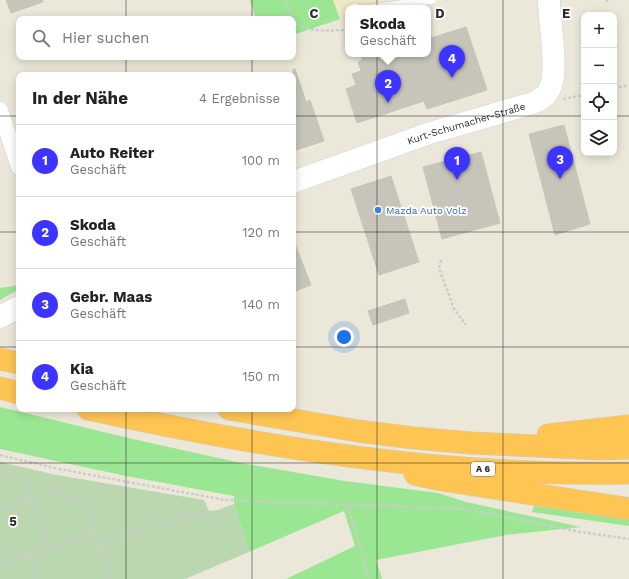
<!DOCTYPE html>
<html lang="de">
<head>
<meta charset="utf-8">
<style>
  body { margin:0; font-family:"Work Sans",sans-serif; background:#f6f6f6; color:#222 }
  .controls { position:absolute; right:12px; top:12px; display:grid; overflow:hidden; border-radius:8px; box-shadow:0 2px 10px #0003 }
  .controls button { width:36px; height:36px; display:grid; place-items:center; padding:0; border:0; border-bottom:1px solid #e0e0e0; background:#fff; color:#222; font:20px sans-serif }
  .you { position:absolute; left:344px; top:337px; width:14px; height:14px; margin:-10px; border:3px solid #fff; border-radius:50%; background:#1a73e8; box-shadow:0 0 0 6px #1a73e833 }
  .badge { display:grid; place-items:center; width:26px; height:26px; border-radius:50%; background:#3d34ff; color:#fff; font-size:13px; font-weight:700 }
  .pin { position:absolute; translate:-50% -33px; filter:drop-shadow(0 1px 2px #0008) }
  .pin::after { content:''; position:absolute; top:21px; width:14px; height:12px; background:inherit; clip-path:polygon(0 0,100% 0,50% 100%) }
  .popup { position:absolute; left:345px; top:5px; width:86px; height:52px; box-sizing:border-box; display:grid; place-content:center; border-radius:8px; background:#fff; filter:drop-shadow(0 1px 3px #0005); font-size:13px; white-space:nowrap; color:#767676 }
  .popup b { font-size:15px; color:#222 }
  .popup::after { content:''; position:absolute; left:50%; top:100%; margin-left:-8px; border:8px solid transparent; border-top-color:#fff }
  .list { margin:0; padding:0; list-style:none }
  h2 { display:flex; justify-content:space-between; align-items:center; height:52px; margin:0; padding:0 16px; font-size:17px }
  h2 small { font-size:13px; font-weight:400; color:#767676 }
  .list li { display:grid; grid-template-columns:26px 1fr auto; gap:12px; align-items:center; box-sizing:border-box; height:72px; padding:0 16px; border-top:1px solid #e0e0e0 }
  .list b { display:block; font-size:15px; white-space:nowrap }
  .list p { margin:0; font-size:13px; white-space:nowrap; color:#767676 }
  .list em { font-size:13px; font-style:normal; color:#767676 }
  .icon { flex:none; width:22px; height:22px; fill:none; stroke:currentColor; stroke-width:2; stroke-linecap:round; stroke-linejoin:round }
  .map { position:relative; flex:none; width:629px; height:579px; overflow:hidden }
  .search { position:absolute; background:#fff; box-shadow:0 2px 10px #0003; left:16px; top:16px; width:280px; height:44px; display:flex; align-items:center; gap:10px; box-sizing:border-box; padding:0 14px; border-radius:8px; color:#767676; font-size:15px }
  .panel { position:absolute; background:#fff; box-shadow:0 2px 10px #0003; left:16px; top:72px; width:280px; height:340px; border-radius:8px }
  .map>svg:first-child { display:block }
  .education { fill:#efebc8 }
  .green { fill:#9be692 }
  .cemetery { fill:#bad7b0 }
  .building { fill:#c7c5b9; stroke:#c7c5b3 }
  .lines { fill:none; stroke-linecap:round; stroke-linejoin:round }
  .lane-casing { stroke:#d0cfe3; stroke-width:9 }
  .street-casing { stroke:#d0cfe3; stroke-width:17 }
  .secondary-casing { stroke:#d0cfe3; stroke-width:23 }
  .highway-casing { stroke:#ccc; stroke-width:23 }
  .path { stroke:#ccc; stroke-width:2.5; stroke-dasharray:3 2; stroke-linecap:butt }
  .lane { stroke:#fff; stroke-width:8 }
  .street { stroke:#fff; stroke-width:16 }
  .secondary { stroke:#fff; stroke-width:22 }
  .highway { stroke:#ffc552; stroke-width:22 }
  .grid { fill:none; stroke:#292929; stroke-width:1; stroke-opacity:0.55 }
  .shop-dot { fill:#3f7fe0; stroke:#fff; stroke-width:1.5 }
  .labels { text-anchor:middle; stroke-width:3.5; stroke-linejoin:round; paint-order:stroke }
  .shield { fill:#fff; stroke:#696969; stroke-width:1 }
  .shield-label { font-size:9px; font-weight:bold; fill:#292929 }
  .street-label { font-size:10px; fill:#292929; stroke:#fff }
  .shop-label { font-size:10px; fill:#366cbe; stroke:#fff; text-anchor:start }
  .grid-label { font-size:13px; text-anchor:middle; font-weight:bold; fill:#292929; stroke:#fff; stroke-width:3.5; stroke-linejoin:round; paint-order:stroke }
</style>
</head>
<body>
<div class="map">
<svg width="629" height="579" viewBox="0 0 629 579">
  <rect width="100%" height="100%" fill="#ece8d9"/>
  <path class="education" d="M333,0H445L401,8H348V18L340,19Z"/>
  <path class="green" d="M250,0H333L340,19L293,35V19H256Z
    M19,285V289L0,300V288Z
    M0,407L137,440L241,463L345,481L438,493L466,502L581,527L506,535L376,560L382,579H286L355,546L344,511L249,552L234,504V496L126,476L0,449Z
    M534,506L629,519V526L532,512Z"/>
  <path class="cemetery" d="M0,462L57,475L204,500L209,511L218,510L234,504L249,552L185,579H0Z"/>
  <path class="building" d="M6,0H43V2L11,13Z
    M466,27L487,90L427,109L424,101L357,123L346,89L356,85L352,74L361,71L358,62L362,60V57L370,54H428V39Z
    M293,69H295L306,102L310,100L324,141L293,151Z
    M564,125L590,224L555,235L529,134Z
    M481,152L500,223L442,239L423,167Z
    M391,176L419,262L379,275L351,189Z
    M293,239L311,285L293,292Z
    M405,299L409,313L373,325L368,311Z"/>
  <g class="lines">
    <g class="lane-casing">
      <path id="lane" d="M355,7V8
        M374,8L432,0"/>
    </g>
    <g class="street-casing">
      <path id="street" d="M0,110L19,167"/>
    </g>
    <g class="secondary-casing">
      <g id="secondary">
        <path id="s1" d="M293,182L430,133L533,103C539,100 545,97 548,92C560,75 549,23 549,0"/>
        <path d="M0,317L19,307"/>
      </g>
    </g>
    <g class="highway-casing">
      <path id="highway" d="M0,359L19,363
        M0,388L19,393
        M88,409C265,448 448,477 629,473
        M229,409L358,431L414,438L471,443L602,449L629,448
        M548,435L629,426
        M415,474L436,479L629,509"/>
    </g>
    <path class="path" d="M286,0L292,19
      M607,2V0
      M293,21C308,34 330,30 348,30
      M614,88L629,85
      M563,99L584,95
      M441,260L439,268L454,309L466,325
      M0,455L59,469L225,500L465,509L581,532L629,539
      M0,473L17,476L25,483L48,548
      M348,506L369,579
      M0,510L55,491L85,502L99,545L194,513L207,519L220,517
      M0,542L6,561
      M99,545L110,579
      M29,554L37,579
      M0,563L95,533"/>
    <use href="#lane" class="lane"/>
    <use href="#street" class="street"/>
    <use href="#secondary" class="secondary"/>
    <use href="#highway" class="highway"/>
  </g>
  <path class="grid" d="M126,0V19M252,0V19M377,0V579M503,0V579M126,57V75M252,57V75M0,116H19M293,116H584M614,116H629M0,232H19M293,232H629M0,347H19M293,347H629M126,409V579M252,409V579M0,463H629"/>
  <circle class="shop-dot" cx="378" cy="210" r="4"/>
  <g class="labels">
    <rect class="shield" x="471" y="462" width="24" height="14" rx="3"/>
    <g class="shield-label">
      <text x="483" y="472">A 6</text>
    </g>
    <g class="street-label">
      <text dy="4" stroke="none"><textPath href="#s1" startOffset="183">Kurt-Schumacher-Straße</textPath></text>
    </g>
    <g class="shop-label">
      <text x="386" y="214">Mazda Auto Volz</text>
    </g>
  </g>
  <g class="grid-label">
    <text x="314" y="18">C</text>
    <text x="440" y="18">D</text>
    <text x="566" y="18">E</text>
    <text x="13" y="526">5</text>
  </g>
</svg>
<div class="controls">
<button>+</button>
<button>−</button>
<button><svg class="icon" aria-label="locate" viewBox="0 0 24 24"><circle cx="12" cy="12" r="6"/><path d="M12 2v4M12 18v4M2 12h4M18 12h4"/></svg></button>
<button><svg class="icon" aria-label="layers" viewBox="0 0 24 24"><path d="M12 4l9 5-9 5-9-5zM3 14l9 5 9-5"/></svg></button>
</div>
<div class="you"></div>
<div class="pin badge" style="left:457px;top:180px">1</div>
<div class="pin badge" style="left:388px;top:103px">2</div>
<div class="popup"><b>Skoda</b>Geschäft</div>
<div class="pin badge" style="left:560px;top:179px">3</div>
<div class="pin badge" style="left:452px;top:78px">4</div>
<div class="search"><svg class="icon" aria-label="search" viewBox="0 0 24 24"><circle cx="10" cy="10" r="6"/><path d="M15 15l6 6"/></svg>Hier suchen</div>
<section class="panel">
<h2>In der Nähe<small>4 Ergebnisse</small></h2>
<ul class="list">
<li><span class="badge">1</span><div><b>Auto Reiter</b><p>Geschäft</p></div><em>100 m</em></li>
<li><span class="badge">2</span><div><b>Skoda</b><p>Geschäft</p></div><em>120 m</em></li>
<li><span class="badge">3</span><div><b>Gebr. Maas</b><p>Geschäft</p></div><em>140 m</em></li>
<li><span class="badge">4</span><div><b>Kia</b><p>Geschäft</p></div><em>150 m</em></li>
</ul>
</section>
</div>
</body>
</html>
